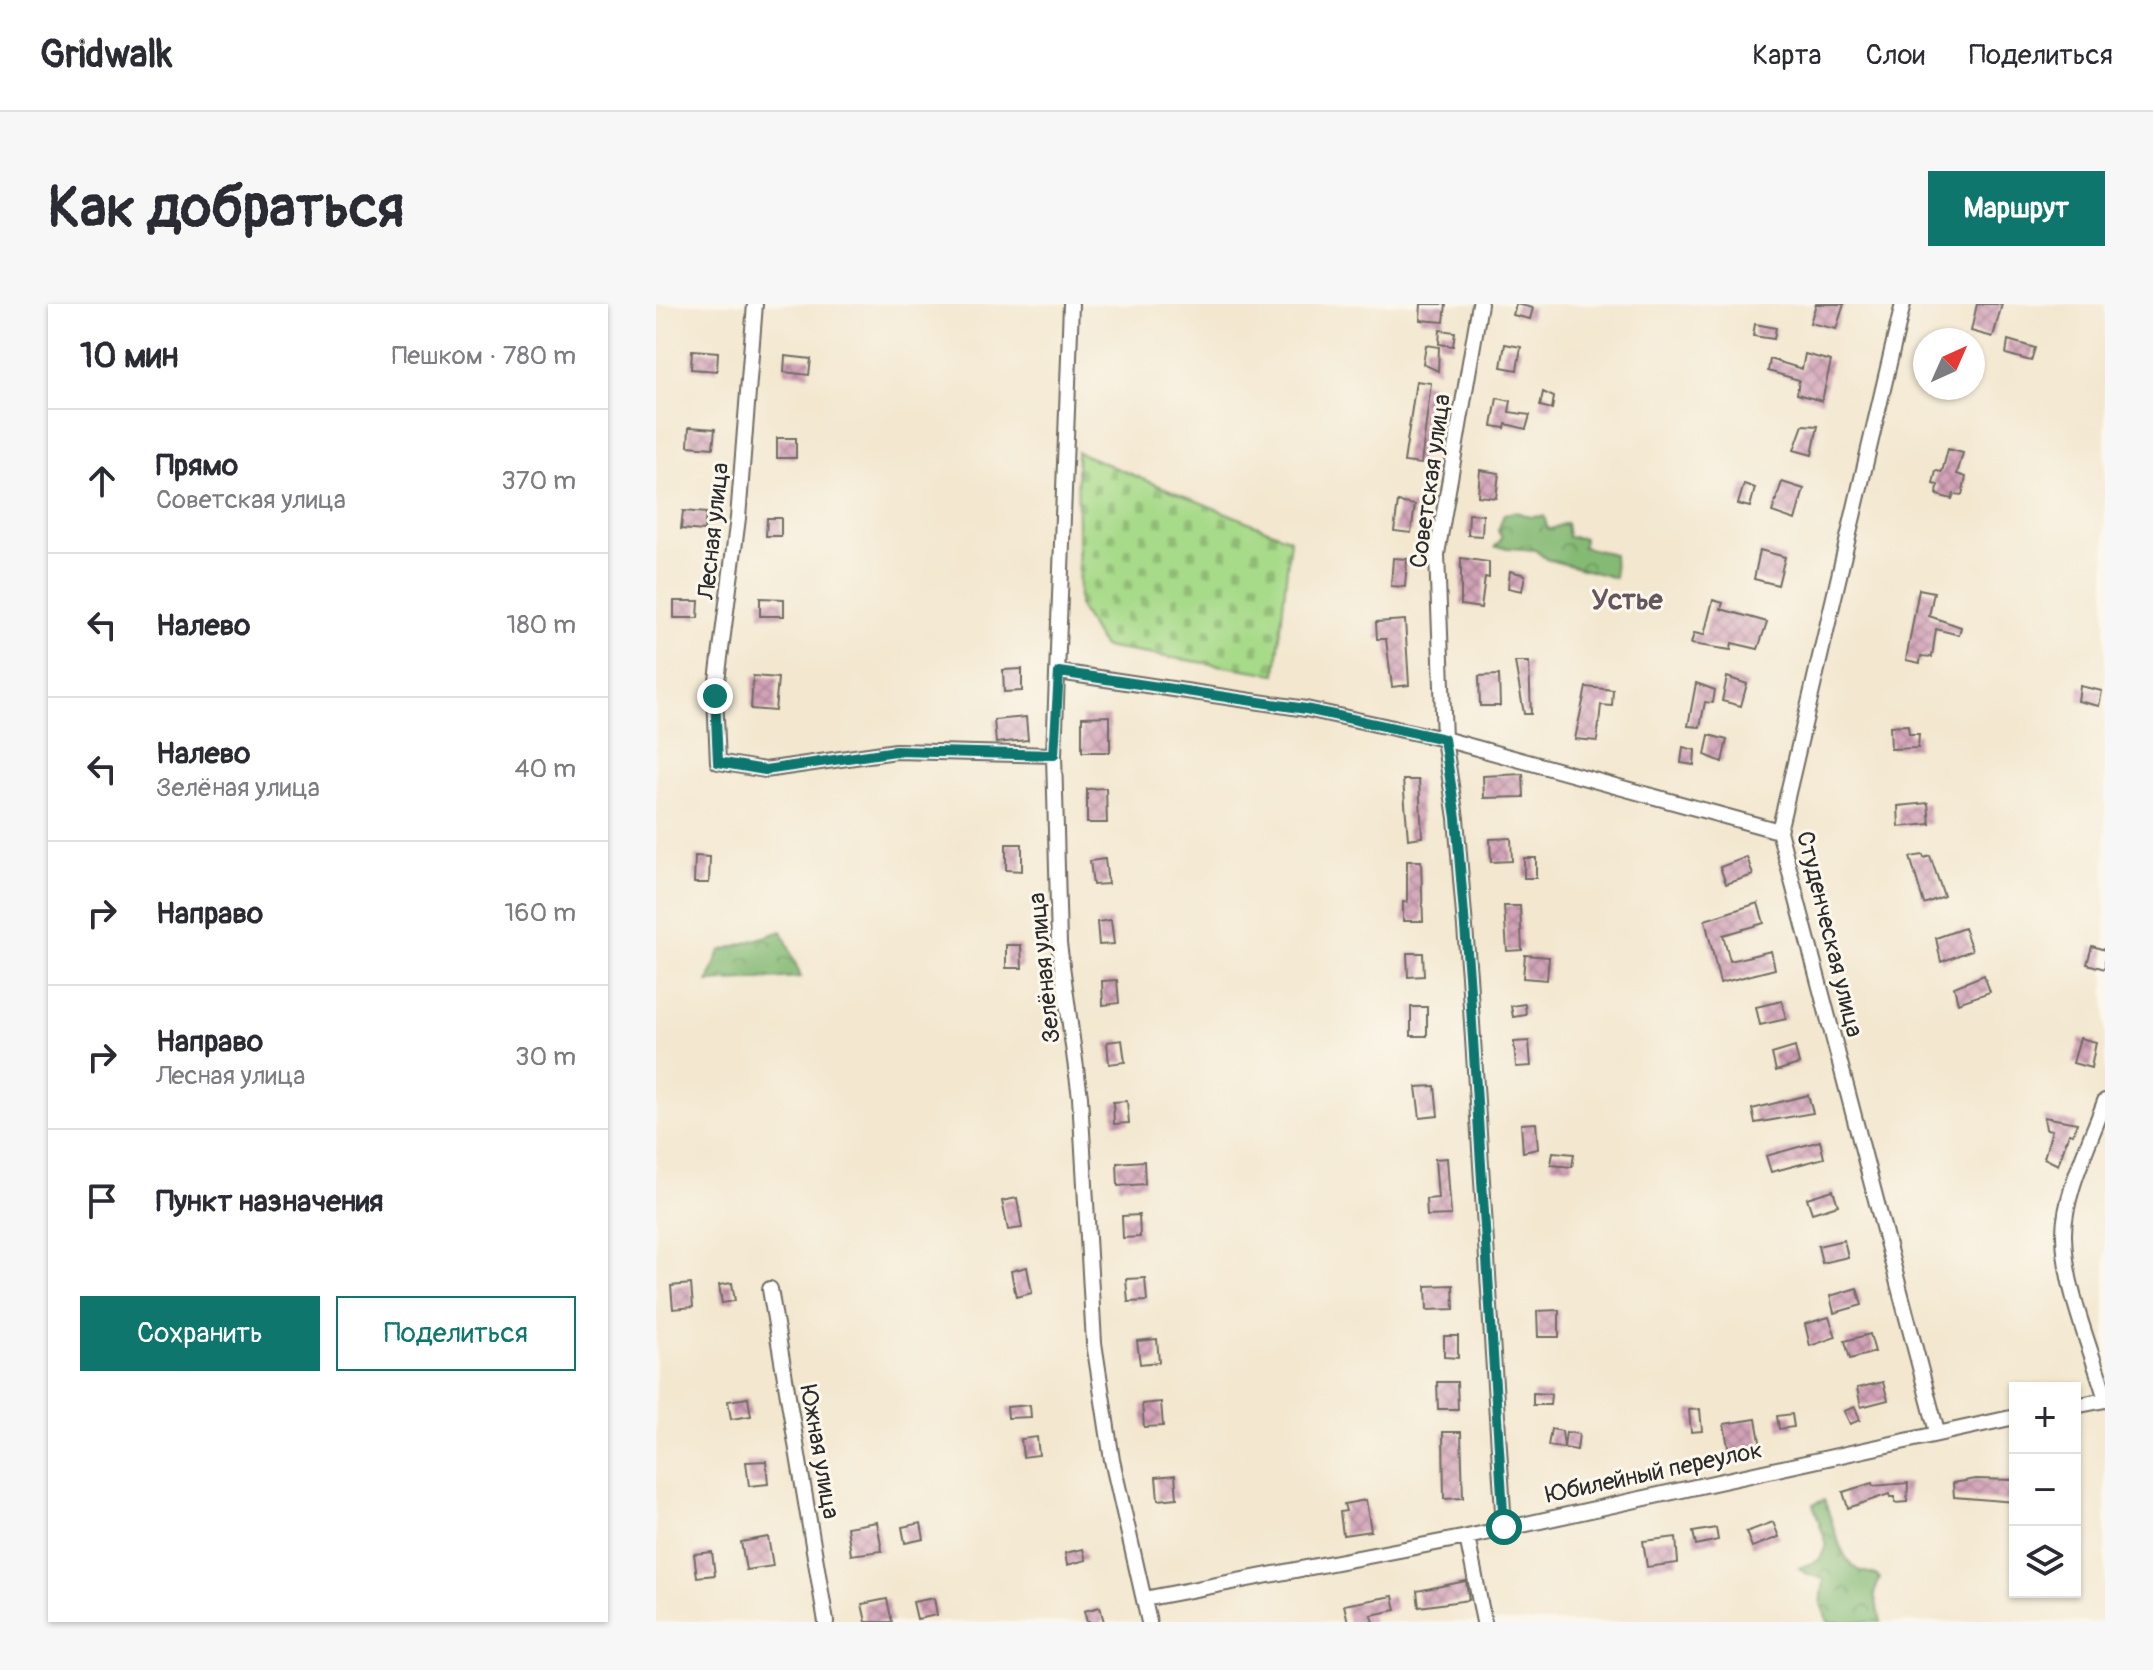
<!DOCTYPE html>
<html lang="ru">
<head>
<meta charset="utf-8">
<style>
  body { margin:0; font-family:Pangolin,sans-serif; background:#f7f7f7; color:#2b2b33 }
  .controls { position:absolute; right:24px; bottom:24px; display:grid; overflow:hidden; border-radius:0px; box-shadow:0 2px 6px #0004 }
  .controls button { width:72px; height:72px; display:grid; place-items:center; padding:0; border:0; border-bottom:2px solid #e1e1e2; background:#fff; color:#2b2b33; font:40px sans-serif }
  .compass { position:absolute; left:1257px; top:24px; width:72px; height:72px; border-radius:50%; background:#fff; box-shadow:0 2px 6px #0004; rotate:45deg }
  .stop { position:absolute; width:24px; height:24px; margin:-18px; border:6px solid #0f766e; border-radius:50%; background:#fff }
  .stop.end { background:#0f766e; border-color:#fff; box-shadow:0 2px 8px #0008 }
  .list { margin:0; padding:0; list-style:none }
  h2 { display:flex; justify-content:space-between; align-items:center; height:104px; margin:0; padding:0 32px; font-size:34px }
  h2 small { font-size:26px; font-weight:400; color:#7c7c81 }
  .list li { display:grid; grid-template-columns:52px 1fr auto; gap:24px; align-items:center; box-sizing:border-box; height:144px; padding:0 32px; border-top:2px solid #e1e1e2 }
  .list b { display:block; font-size:30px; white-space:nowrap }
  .list p { margin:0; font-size:26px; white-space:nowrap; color:#7c7c81 }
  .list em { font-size:26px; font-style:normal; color:#7c7c81 }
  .actions { display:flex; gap:16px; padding:24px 32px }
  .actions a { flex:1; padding:18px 0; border:2px solid #0f766e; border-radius:0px; text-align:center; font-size:28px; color:#0f766e }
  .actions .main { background:#0f766e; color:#fff }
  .icon { flex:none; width:44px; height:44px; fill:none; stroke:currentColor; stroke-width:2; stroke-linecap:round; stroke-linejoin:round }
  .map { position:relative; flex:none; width:1449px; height:1318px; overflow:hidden; border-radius:0px }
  header { display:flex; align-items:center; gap:48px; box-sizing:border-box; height:112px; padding:0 40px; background:#fff; border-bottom:2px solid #e1e1e2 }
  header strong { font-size:38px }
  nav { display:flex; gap:44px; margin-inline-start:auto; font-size:28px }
  .intro { display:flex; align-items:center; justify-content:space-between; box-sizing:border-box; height:192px; padding:0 48px }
  h1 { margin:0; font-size:56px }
  .button { padding:20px 36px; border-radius:0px; background:#0f766e; color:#fff; font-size:28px; font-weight:700 }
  main { display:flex; gap:48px; padding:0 48px }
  aside { flex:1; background:#fff; border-radius:0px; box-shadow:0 2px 6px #0004 }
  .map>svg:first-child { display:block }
  .forest { fill:url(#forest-crowns); stroke:#587250; stroke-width:2 }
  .cemetery { fill:url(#cemetery-stones); stroke:#69825a; stroke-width:2 }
  .building { fill:url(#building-cross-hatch) }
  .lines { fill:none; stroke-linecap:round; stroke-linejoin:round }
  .minor-casing { stroke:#716d64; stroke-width:18 }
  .minor { stroke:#fff; stroke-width:14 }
  .route { stroke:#0f766e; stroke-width:10 }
  .labels { text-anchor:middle; stroke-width:6; stroke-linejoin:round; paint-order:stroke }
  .street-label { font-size:24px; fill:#2b2b2b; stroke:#fbf7ec }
  .quarter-label { font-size:28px; font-weight:bold; fill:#65555c; stroke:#fbf7ec }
</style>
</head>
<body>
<header>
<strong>Gridwalk</strong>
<nav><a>Карта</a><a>Слои</a><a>Поделиться</a></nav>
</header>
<div class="intro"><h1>Как добраться</h1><a class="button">Маршрут</a></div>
<main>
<aside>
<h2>10 мин<small>Пешком · 780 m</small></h2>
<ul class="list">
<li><svg class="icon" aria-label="ahead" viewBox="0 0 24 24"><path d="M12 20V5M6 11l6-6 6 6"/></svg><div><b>Прямо</b><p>Советская улица</p></div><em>370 m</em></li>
<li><svg class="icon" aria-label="left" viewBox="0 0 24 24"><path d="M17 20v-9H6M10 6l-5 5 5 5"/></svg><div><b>Налево</b></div><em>180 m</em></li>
<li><svg class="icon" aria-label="left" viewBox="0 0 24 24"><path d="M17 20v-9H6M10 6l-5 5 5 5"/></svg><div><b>Налево</b><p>Зелёная улица</p></div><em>40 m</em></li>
<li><svg class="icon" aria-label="right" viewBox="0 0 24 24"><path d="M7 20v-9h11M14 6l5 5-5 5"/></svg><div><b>Направо</b></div><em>160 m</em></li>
<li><svg class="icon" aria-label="right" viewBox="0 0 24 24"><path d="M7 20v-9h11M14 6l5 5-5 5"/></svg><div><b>Направо</b><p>Лесная улица</p></div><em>30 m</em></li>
<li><svg class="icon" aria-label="arrive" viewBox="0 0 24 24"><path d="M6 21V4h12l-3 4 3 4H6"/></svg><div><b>Пункт назначения</b></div></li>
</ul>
<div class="actions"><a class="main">Сохранить</a><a>Поделиться</a></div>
</aside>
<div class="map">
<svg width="1449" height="1318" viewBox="0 0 1449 1318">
  <defs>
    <pattern id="forest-crowns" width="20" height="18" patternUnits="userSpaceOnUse" patternTransform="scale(2)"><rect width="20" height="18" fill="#85ba75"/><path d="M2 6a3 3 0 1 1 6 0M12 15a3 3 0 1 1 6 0" fill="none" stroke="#6d9760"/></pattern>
    <pattern id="cemetery-stones" width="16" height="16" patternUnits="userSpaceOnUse" patternTransform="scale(2)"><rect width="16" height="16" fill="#a7da89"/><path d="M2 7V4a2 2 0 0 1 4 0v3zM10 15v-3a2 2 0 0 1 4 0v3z" fill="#90bb76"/></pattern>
    <pattern id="building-cross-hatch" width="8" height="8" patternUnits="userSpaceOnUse" patternTransform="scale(2)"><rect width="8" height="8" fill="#d2a2b7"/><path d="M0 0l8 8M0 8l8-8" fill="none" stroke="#ab8495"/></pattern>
  </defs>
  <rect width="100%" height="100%" fill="#fbf7ec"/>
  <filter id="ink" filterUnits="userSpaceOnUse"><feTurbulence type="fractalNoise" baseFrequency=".0125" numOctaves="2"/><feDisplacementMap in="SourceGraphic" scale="16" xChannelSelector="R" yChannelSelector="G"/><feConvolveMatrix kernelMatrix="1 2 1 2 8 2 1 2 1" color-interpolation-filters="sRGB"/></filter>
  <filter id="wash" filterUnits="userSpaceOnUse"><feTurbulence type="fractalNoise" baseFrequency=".006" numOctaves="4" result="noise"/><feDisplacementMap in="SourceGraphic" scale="32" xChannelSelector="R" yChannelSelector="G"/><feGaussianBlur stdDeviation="1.8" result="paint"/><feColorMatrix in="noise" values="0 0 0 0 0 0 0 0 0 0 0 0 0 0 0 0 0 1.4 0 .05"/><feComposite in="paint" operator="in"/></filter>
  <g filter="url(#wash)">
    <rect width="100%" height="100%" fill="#f3e7cf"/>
    <path class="forest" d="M860,208L875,213L888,212L892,226L910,219L912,233L928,234L927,243L958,250L959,274L890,255L879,246L839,243L846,234L842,227L848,210Z
      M126,627L145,673L52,678L64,647Z
      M1168,1196C1177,1217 1182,1252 1201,1265C1209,1270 1216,1267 1224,1274L1218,1290L1225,1318H1172L1165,1300L1168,1275L1149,1269L1143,1264L1163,1256L1171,1241L1157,1200Z"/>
    <path class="cemetery" d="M421,148L634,235L620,370L447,343L423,303Z"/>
    <g id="blocks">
      <path class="building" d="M765,0H790L788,18L764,16Z
        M860,0L877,4L874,15L857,11Z
        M1160,0H1188L1180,25L1154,19Z
        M1321,0H1346L1337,33L1315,27Z
        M1099,20L1120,24L1118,35L1097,32Z
        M784,26L799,28L797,42L783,40Z
        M1352,36L1379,44L1375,57L1350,50Z
        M849,40L865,43L861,66L845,63Z
        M770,41L783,43L782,67L767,60Z
        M36,46L62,48L61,67L35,65Z
        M1149,50L1175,57L1166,97L1141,90L1143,76L1112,67L1114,55L1146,65Z
        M129,52L155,55L153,71L128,68Z
        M760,77L775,79L765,160L748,158Z
        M887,88L898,93L896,105L884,102Z
        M841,94L855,97L853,108L874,111L870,125L850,120L849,124L836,122Z
        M1147,121L1162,122L1156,151L1138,146Z
        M33,123L59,125L57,144L32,142Z
        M121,134H140V154H121Z
        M1292,145L1307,149L1301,170L1310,173L1306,191L1298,190L1296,195L1281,191L1282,181L1277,180L1280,167L1286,168Z
        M824,166L843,169L840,194L822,192Z
        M1126,178L1148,185L1139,216L1116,208Z
        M1088,180L1099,184L1094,203L1082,200Z
        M742,198L759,201L755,229L738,227Z
        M27,207L50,209L48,227L25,225Z
        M813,210L827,211L826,232L812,231Z
        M111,214H125V232H110Z
        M1104,246L1129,253L1122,281L1098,275Z
        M737,254L751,255L749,283L735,282Z
        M805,254L833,258V274L829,273L825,304L805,301Z
        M854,267L869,271L866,287L852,284Z
        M1263,285L1278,288L1273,312L1305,323L1303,331L1280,325L1276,353L1265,352L1264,359L1250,356Z
        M104,294L128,295V312H104Z
        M1057,296L1067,299L1065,305L1111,318L1102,345L1076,339L1075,346L1035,340L1038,329L1048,331Z
        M18,297H43L42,314H18Z
        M749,316L753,381L736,383L730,335H721L720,318Z
        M859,358H873L875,410H868Z
        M366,365V387L348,388L347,366Z
        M843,371L844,402H824L823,372Z
        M97,372L122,374L119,407L95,405Z
        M1071,373L1091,380L1085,402L1066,397Z
        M1040,379L1059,386L1057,399L1049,398L1044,423L1032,422Z
        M1424,382L1446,387L1443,402L1422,397Z
        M930,383L957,386L956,402L945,401L941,437L919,435Z
        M454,412V448H426V413Z
        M370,413L372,436L340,439L338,416Z
        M1252,421L1253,430H1263L1262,444L1235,445L1234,422Z
        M1053,431L1071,436L1066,458L1049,451Z
        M1027,443L1039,446L1038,461L1025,459Z
        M867,470L868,493L828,494L827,472Z
        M747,476H763L766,533L752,535Z
        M450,484L451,519H431V485Z
        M1272,499L1274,520L1243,523L1242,502Z
        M855,534L856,557L835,558L834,535Z
        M350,540H366V567L350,566Z
        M1267,551L1268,554L1274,552L1288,592L1268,600L1254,553Z
        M39,552L54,553L53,579H38Z
        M1091,553L1097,571L1070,580L1064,563Z
        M868,554H880V574H868Z
        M449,555L452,580L437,581L434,557Z
        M751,557H765L767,617H747V598H751Z
        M1102,599L1108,619L1067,631L1074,657L1115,647L1119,665L1064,679L1049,616Z
        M848,602H864L866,646L851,647Z
        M455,616L458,640L443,641L441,618Z
        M1308,624L1316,646L1285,658L1280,634Z
        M350,641H365L366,664H350Z
        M1436,642L1449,646V665L1431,660Z
        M751,649H767L768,672L752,673Z
        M869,651L893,653L891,676L867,674Z
        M1328,671L1334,688L1302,699L1298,683Z
        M461,676L463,699L447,701L446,677Z
        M1126,697L1130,715L1104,721L1100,703Z
        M869,700L870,711L857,713L855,702Z
        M755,703H771V732H755Z
        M1424,734L1440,738L1435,764L1417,759Z
        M466,736L469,758L453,760L451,738Z
        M873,737L875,762L860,763L858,738Z
        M1139,743L1143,760L1120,767L1116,750Z
        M779,782L782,812L764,814L760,783Z
        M1152,791L1157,809L1099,819L1096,805Z
        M471,797L473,819L458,820L457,798Z
        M1388,813L1421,819L1417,830L1413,829L1402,861L1388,854L1396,826L1390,825Z
        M880,819L882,845L867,848L865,820Z
        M1164,837L1168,854L1115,868L1110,852Z
        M897,848L918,850L916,863L895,861Z
        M791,854L795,911L771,912L770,895L782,894L779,855Z
        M488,857L489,880L462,882L461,859Z
        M1177,886L1182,901L1156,909L1151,894Z
        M361,894L366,924L352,926L346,897Z
        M483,911L484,933L467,934L466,912Z
        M1188,936L1192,953L1166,959L1162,942Z
        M371,963L376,989L360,993L355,967Z
        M489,974L491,997L472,998L470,975Z
        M76,979L79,997L66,999L63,981Z
        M35,980L37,1003L17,1005L15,982Z
        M797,981L798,1005L771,1006L770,982Z
        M1201,984L1206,1001L1178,1009L1174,992Z
        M903,1006V1033H882L881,1007Z
        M1173,1013L1180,1033L1154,1042L1149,1020Z
        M1214,1030L1219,1048L1194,1055L1189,1037Z
        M788,1032H802V1054L788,1053Z
        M501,1035L503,1058L484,1060L481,1037Z
        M781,1078H801L802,1105H782Z
        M1227,1078L1232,1096L1205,1103L1201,1084Z
        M877,1089L895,1090L894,1101H877Z
        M92,1094L95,1112L75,1115L72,1097Z
        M505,1098L507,1122L488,1123L486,1100Z
        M374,1101L375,1113L352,1114L351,1103Z
        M1199,1103L1204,1116L1194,1120L1188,1107Z
        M1044,1105L1046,1127L1035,1128L1033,1106Z
        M1136,1110L1138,1123L1123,1125L1121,1112Z
        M1100,1115L1105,1143L1073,1148L1068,1120Z
        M895,1125L906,1127L908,1144L892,1142Z
        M787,1128H805L807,1194L788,1195Z
        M910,1128L923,1130L921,1146L908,1144Z
        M381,1133L383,1151L367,1153L365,1135Z
        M110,1157L112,1180L93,1182L90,1158Z
        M519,1171L521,1194L502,1196L500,1173Z
        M1320,1175L1359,1176V1198L1298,1193L1297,1179Z
        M1216,1179L1217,1182L1252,1179L1251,1198L1239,1199V1193H1234L1233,1190L1192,1204L1187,1188Z
        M710,1196L715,1227L687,1231L684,1208L690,1207L688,1200Z
        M221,1218L226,1247L195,1251L191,1223Z
        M1117,1218L1123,1233L1096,1243L1090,1228Z
        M265,1219L268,1235L249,1239L246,1223Z
        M1060,1224L1062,1236L1040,1241L1037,1228Z
        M112,1233L117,1262L90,1266L85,1238Z
        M1020,1233L1022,1259L991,1263L987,1237Z
        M427,1245L430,1256L411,1261L409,1249Z
        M56,1248L59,1271L41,1273L38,1250Z
        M810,1277L813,1296L763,1303L761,1287Z
        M737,1292L740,1306L715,1311L717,1318H692L688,1301Z
        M278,1294L281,1311L261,1315L257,1298Z
        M231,1295L236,1318H210L206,1300Z
        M444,1303L448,1318H431L428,1307Z"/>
    </g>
  </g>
  <g filter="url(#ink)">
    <use href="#blocks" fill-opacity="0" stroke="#716d64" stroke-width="2"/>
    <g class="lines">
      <g class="minor-casing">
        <path id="minor" d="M99,0L82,214L59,392L62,458L109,466L240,447L398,451
          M415,0L398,451L403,640L424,793L438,1039L456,1156L493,1318
          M824,0L781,250L788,435L800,514L813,672L848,1223
          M1247,0L1123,527L1281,1128
          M403,368L650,405L788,435L1123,527
          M1449,797C1435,836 1407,891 1408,932C1409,985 1434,1042 1449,1092
          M114,985L170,1318
          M1419,1102L1449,1096
          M811,1233L828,1318
          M488,1295L811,1233L1359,1113"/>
      </g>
      <use href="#minor" class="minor"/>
    </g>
  </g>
  <g class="lines" filter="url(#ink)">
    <path class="route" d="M59,392L62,458L109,466L240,447L398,451L403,368L650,405L788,435L800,514L813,672L848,1223"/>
  </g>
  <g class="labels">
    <g class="street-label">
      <text transform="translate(774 177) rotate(-82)" y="8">Советская улица</text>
      <text transform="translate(57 227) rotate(-84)" y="8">Лесная улица</text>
      <text transform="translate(1174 630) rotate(76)" y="8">Студенческая улица</text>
      <text transform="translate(388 664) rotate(-96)" y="8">Зелёная улица</text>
      <text transform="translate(164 1148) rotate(80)" y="8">Южная улица</text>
      <text transform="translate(998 1168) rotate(-12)" y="8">Юбилейный переулок</text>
    </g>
    <g class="quarter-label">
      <text x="971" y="305">Устье</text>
    </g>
  </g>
</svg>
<div class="controls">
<button>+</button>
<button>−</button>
<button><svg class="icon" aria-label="layers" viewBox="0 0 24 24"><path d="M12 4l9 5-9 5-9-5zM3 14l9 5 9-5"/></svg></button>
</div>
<svg class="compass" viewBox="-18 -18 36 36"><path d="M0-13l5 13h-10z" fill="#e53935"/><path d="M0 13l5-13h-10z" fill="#7c7c81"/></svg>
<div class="stop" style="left:848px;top:1223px"></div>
<div class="stop end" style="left:59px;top:392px"></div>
</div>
</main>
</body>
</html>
